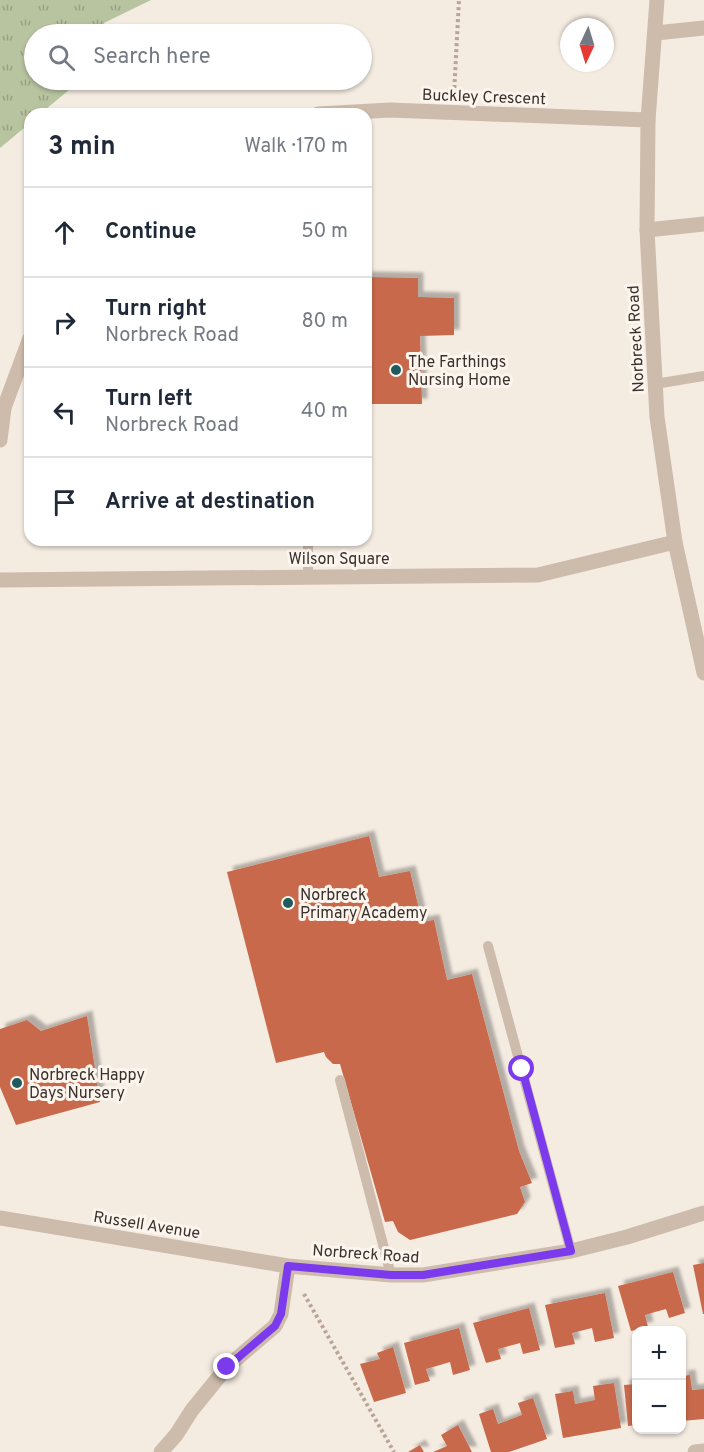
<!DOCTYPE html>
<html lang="en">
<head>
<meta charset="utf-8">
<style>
  body { margin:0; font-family:Overpass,sans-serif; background:#f2f2f3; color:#1f2937 }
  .controls { position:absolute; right:18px; bottom:18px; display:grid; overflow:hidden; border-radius:12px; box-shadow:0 2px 4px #0004 }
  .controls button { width:54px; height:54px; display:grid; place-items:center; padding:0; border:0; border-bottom:2px solid #e0e1e3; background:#fff; color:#1f2937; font:30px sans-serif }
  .compass { position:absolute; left:560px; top:18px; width:54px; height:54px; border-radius:50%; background:#fff; box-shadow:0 2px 4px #0004; rotate:184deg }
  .stop { position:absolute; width:18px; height:18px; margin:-14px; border:4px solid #7c3aed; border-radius:50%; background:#fff }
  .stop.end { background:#7c3aed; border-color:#fff; box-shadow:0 2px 6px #0008 }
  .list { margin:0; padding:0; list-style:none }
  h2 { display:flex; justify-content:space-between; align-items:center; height:78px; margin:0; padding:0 24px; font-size:26px }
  h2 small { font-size:20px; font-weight:400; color:#747a83 }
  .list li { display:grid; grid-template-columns:39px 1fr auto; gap:18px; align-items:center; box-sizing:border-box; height:90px; padding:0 24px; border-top:2px solid #e0e1e3 }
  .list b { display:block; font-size:22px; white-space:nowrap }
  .list p { margin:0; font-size:20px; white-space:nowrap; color:#747a83 }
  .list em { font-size:20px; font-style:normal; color:#747a83 }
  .icon { flex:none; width:33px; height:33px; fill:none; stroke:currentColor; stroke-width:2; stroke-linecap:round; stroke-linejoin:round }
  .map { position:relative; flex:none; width:704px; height:1452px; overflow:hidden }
  .search { position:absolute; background:#fff; box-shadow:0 2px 4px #0004; left:24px; top:24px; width:348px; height:66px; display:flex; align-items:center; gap:15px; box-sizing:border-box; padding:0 21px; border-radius:33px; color:#747a83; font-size:22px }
  .panel { position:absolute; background:#fff; box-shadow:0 2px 4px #0004; left:24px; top:108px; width:348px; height:438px; border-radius:18px }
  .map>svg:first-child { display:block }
  .grass { fill:url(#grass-tufts) }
  .building { fill:#c8694b; filter:url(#shadow) }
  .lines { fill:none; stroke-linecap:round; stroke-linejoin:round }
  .path { stroke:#b9a596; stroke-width:4; stroke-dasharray:3 3; stroke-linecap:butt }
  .service { stroke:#cdbbac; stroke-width:10 }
  .minor { stroke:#cdbbac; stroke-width:15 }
  .tertiary { stroke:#cdbbac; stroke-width:15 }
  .route { stroke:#7c3aed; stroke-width:8 }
  .poi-dot { fill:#1f5a5e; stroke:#fbf5ee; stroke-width:2 }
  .labels { text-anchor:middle; stroke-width:6; stroke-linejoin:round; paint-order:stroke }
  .street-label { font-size:16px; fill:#3b302b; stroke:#fbf5ee }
  .poi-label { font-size:16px; fill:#3b302b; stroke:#fbf5ee; text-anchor:start }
</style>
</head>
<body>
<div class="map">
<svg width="704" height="1452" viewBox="0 0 704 1452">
  <defs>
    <pattern id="grass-tufts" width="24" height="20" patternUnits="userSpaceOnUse" patternTransform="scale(1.5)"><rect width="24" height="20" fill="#b8c4a0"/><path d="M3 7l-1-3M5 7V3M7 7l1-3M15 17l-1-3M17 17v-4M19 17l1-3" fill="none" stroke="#97a083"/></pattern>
    <filter id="shadow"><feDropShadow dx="5.5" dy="-5.5" stdDeviation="1.5" flood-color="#0004"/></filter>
  </defs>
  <rect width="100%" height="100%" fill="#f4ebe1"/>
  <path class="grass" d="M0,0H151L104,23L106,34H34V80H81L40,114H30V123L0,148Z"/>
  <path class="building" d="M366,277L418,278V297L454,298V335L420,336L422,404H371L370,327H366Z
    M369,836L379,877L410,871L422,922L434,920L447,980L472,974L519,1151L532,1183L520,1187L525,1202L517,1214L410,1240L398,1232L393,1221L385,1222L340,1064H333L326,1057L324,1052L276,1063L227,872Z
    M87,1016L100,1102L16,1125L0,1087V1029L27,1020L41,1031Z
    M704,1263V1314H703L693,1265Z
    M673,1272L685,1313L669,1318L666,1309L655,1312L645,1315L648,1327L631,1331L618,1286Z
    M605,1293L614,1338L595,1342L592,1328L572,1333L575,1344L555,1348L545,1305Z
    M529,1308L540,1350L523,1354L520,1343L498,1349L501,1359L486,1363L473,1323Z
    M459,1328L470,1370L453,1375L450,1362L440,1365L426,1369L430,1381L415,1385L404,1343Z
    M393,1347L406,1393L374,1402L360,1364L380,1359L377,1353Z
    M690,1375L692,1390L704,1389V1419L682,1421V1376Z
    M614,1383L621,1428L563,1438L555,1394L573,1391L575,1404L595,1400L593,1386Z
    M636,1384V1425L628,1426L624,1385Z
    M533,1398L547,1439L509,1452H491L479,1414L493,1409L498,1424L522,1415L518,1403Z
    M458,1425L472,1452H433L447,1446L441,1435Z
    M420,1445L424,1452H408Z"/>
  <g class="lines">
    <path class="path" d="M454,94L459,0
      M304,1294L394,1452"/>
    <path class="service" d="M655,384L704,376
      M308,576V540
      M488,946L571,1251
      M340,1080L391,1275"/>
    <path class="minor" d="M656,33L704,28
      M318,114L390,110L648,120
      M647,230L704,224
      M0,440L4,408L30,338
      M0,580L538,575L675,542
      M695,1452L704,1451"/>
    <path class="tertiary" d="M657,0L648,120L647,230L657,417L675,542L704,673
      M0,1218L288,1266L391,1275H423L571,1251L627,1237L704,1213
      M161,1452L176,1435L192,1410L227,1367L275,1326L281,1314L288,1266"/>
  </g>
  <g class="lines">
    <path class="route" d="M227,1367L275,1326L281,1314L288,1266L391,1275H423L571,1251L522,1069"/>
  </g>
  <g class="poi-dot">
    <circle cx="396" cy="370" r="6"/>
    <circle cx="288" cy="903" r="6"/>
    <circle cx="17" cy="1083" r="6"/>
  </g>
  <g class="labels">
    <g class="street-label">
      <text transform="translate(484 96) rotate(2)" y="6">Buckley Crescent</text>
      <text transform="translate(635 339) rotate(-93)" y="6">Norbreck Road</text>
      <text x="339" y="564">Wilson Square</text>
      <text transform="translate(147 1224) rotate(9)" y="6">Russell Avenue</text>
      <text transform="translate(366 1253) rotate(4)" y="6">Norbreck Road</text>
    </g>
    <g class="poi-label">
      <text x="408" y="367">The Farthings<tspan x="408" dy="18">Nursing Home</tspan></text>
      <text x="300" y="900">Norbreck<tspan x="300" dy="18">Primary Academy</tspan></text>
      <text x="29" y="1080">Norbreck Happy<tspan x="29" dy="18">Days Nursery</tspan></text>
    </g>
  </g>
</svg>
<div class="controls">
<button>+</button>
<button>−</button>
</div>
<svg class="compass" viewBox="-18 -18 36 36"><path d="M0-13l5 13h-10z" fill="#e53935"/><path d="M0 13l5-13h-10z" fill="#747a83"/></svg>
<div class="stop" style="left:522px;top:1069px"></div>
<div class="stop end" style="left:227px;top:1367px"></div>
<div class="search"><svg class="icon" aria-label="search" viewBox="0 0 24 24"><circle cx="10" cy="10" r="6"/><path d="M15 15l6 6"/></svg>Search here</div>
<section class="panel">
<h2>3 min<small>Walk · 170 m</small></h2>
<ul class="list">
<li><svg class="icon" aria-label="ahead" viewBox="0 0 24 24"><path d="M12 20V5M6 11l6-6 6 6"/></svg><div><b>Continue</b></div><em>50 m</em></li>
<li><svg class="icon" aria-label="right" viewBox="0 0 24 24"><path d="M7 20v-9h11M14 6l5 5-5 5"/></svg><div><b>Turn right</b><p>Norbreck Road</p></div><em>80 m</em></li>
<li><svg class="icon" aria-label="left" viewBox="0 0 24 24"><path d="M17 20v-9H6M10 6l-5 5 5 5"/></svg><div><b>Turn left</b><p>Norbreck Road</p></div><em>40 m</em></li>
<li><svg class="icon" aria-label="arrive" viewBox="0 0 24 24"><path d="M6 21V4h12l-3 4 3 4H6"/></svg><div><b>Arrive at destination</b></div></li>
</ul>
</section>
</div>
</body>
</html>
